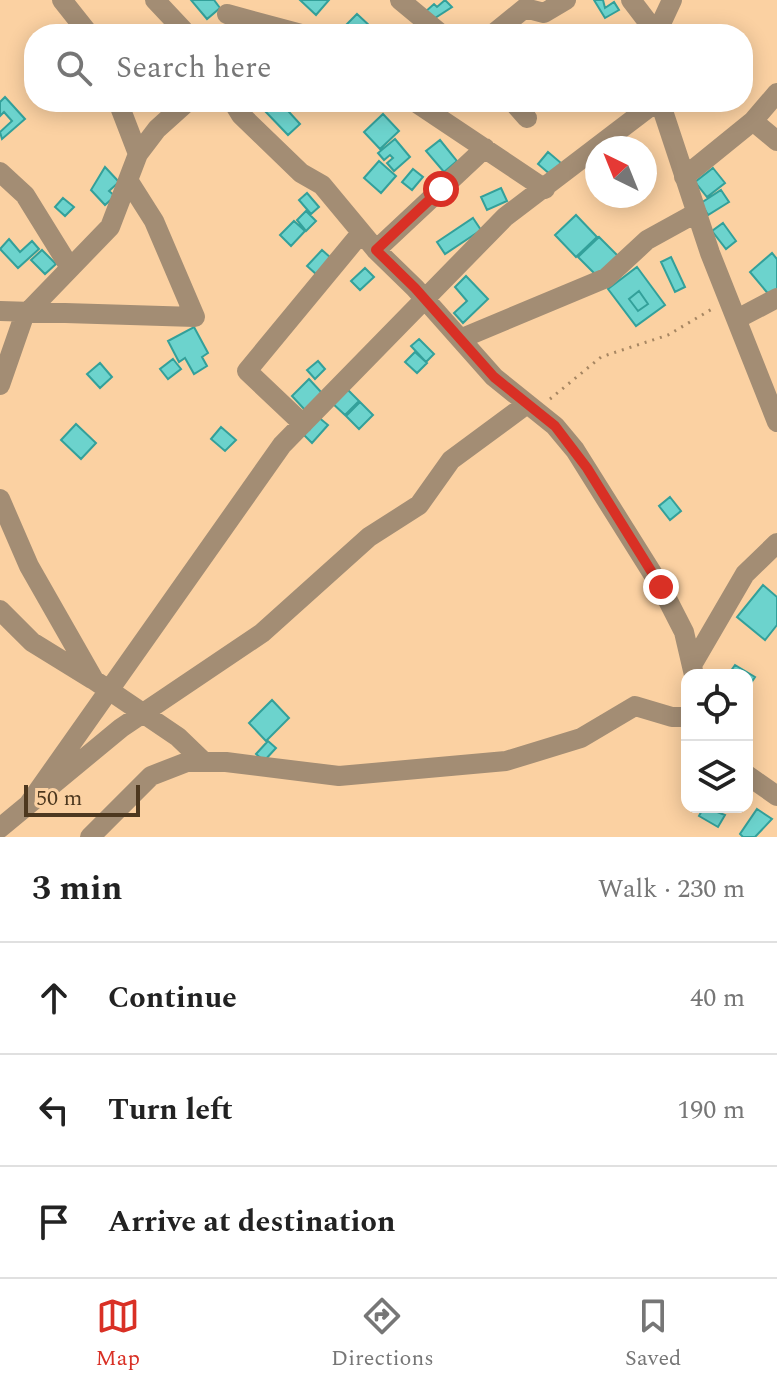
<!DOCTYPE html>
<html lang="en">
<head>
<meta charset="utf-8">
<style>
  body { margin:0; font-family:Spectral,serif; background:#f2f2f2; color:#222 }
  .controls { position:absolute; right:24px; bottom:24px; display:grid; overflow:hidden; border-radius:16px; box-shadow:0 4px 20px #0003 }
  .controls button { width:72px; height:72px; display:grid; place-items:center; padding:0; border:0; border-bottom:2px solid #e0e0e0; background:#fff; color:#222; font:40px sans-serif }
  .compass { position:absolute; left:585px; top:136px; width:72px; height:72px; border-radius:50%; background:#fff; box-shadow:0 4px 20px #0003; rotate:317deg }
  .scale { position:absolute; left:24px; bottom:20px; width:116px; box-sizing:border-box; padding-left:8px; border:4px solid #4d381f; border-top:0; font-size:22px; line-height:28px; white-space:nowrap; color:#4d381f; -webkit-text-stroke:6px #fbd1a2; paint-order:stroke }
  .stop { position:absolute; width:24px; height:24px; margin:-18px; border:6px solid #d93025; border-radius:50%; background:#fff }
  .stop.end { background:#d93025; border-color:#fff; box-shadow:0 2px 8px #0008 }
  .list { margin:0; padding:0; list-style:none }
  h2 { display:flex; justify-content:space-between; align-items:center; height:104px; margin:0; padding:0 32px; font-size:34px }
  h2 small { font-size:26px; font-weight:400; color:#767676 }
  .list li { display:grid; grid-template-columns:52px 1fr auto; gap:24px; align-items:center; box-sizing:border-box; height:112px; padding:0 32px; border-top:2px solid #e0e0e0 }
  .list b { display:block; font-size:30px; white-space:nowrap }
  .list em { font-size:26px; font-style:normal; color:#767676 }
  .icon { flex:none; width:44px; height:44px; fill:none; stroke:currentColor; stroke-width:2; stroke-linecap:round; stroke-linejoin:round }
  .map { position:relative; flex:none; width:777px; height:837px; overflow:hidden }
  .search { position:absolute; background:#fff; box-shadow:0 4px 20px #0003; left:24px; right:24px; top:24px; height:88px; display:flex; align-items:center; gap:20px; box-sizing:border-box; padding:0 28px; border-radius:32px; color:#767676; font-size:30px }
  .sheet { height:440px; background:#fff }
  nav { display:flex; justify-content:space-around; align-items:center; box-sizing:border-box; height:112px; border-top:2px solid #e0e0e0; background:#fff; font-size:22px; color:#767676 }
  nav a { display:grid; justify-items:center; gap:4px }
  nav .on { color:#d93025 }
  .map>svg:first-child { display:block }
  .building { fill:#6cd3cd; stroke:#33a09a; stroke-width:2; fill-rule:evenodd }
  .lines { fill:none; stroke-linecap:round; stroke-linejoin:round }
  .path { stroke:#a68662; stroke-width:3; stroke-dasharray:2 6; stroke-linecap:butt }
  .minor { stroke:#a38d74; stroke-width:20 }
  .route { stroke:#d93025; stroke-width:10 }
</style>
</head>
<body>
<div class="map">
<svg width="777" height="837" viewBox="0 0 777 837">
  <rect width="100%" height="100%" fill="#fbd1a2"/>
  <path class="building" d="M191,0H214L220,8L207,19Z
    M300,0H329L316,15Z
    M445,0L452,7L432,20L425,12L434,4L437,7Z
    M594,0H603L605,8L614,2L619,10L605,18Z
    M357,14L371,27L364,34H357L347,24Z
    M5,97L25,119L2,139L0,132L12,121L4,112L0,116V102Z
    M270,102H280L300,124L288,135L263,109Z
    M383,114L399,131L380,149L364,132Z
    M395,139L410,157L394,171L387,163L393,158L390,155L384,160L378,153Z
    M440,140L457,161L444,172L426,151Z
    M548,152L561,163L551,175L538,164Z
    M379,161L396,176L381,193L364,178Z
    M105,167L119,182L109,191L115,196L105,205L91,190Z
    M713,168L725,183L707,197L695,182Z
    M413,169L423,177L412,190L402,182Z
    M501,188L507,201L487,210L481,197Z
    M721,190L729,202L708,215L701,203Z
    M307,193L319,207L311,214L299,200Z
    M63,198L74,207L65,216L55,207Z
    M306,211L316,221L306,231L297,220Z
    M576,215L597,237L576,257L555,235Z
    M473,218L481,230L445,254L437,242Z
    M294,221L305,231L291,246L280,235Z
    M723,223L736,241L726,249L712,231Z
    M599,237L620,258L599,278L578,257Z
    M9,239L20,252L32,241L39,249L18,268L0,249Z
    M42,250L56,264L45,274L31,260Z
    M322,250L331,258L316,274L307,266Z
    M772,253L777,259V290L770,296L750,272Z
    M671,257L685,287L675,292L661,262Z
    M637,267L665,305L636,326L608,289ZM639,291L648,304L638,311L629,299Z
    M365,268L374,277L360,290L351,281Z
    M466,276L488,299L463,323L454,313L467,301L455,287Z
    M639,291L648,304L638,311L629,299Z
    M194,327L208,353L202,357L207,366L194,374L185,358L179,362L168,341Z
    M419,339L434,354L426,362L411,346Z
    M415,352L427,363L417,373L405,362Z
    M173,359L181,369L168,379L160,369Z
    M318,361L325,369L315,379L307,370Z
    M100,363L112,377L100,388L87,374Z
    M309,379L322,393L305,410L292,396Z
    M345,387L359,401L345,415L331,402Z
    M360,402L373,415L359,429L346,416Z
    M317,416L328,425L312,443L302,433Z
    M76,424L96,443L81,459L61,440Z
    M221,427L236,440L225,451L211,439Z
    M670,497L681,511L670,520L659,506Z
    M763,585L777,597V625L765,640L737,617Z
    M735,665L755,677L747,689V675H728Z
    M272,700L289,718L266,741L249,723Z
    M268,741L276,748L264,761L256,754Z
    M704,807L725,815L718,827L699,816Z
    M757,809L772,819L755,837H743L740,834Z"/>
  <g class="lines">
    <path class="path" d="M550,399L601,357L668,335L712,309"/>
    <path class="minor" d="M62,0L89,34
      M155,0L187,34
      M400,0L441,34
      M631,0L657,34
      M227,14L301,34
      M658,30L672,0
      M493,34L525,8L544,13L566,0
      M118,102L138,154
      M233,102L241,115L301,173L322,185L376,250L415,288L494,377L555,426L575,450L661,587L684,632L694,675
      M415,102L545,189
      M513,102L527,118
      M660,102L710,253L777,422
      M753,121L777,141
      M0,172L25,195L69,266
      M684,177L753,121L777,93
      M376,250L485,148
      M0,311L195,317L154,221L128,180
      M737,319L777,298
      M460,339L606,278L647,240L696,213
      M0,385L24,316L110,227L138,154L157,129L187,102
      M303,424L247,371L361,233
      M0,499L29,566L94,680L178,737L204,762
      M0,610L32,642L92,679
      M692,665L745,574L777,543
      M747,775L777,796
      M28,805L282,445L505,217L656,102
      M0,828L121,728L262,633L369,537L419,505L451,460L527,404
      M90,837L151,776L187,762H226L339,776L506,761L581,738L635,706L672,717H687"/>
  </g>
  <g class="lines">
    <path class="route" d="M441,189L376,250L415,288L494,377L555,426L587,468L661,587"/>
  </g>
</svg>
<div class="controls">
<button><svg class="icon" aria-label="locate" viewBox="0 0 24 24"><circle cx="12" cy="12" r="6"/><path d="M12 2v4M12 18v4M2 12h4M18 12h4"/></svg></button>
<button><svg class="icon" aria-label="layers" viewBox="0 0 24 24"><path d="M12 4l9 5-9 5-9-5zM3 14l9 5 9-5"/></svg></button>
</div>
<svg class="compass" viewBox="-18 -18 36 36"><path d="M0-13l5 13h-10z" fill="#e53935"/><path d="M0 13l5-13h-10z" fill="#767676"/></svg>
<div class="scale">50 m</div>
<div class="stop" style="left:441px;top:189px"></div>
<div class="stop end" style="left:661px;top:587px"></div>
<div class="search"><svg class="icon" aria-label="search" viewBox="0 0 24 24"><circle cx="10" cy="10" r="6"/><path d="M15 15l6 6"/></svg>Search here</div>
</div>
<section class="sheet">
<h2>3 min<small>Walk · 230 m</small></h2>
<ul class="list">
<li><svg class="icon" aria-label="ahead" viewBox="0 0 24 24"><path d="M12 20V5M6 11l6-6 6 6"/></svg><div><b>Continue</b></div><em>40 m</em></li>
<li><svg class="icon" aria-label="left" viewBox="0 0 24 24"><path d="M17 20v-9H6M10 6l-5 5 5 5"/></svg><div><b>Turn left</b></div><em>190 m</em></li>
<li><svg class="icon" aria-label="arrive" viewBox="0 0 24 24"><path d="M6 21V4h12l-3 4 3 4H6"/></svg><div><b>Arrive at destination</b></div></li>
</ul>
</section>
<nav>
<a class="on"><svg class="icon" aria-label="map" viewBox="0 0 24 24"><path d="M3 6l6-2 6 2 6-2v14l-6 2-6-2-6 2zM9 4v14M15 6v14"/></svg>Map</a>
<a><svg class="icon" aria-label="directions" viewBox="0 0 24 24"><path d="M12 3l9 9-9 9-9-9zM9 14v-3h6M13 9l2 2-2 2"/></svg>Directions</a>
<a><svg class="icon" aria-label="saved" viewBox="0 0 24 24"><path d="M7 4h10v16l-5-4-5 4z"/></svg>Saved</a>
</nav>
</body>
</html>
